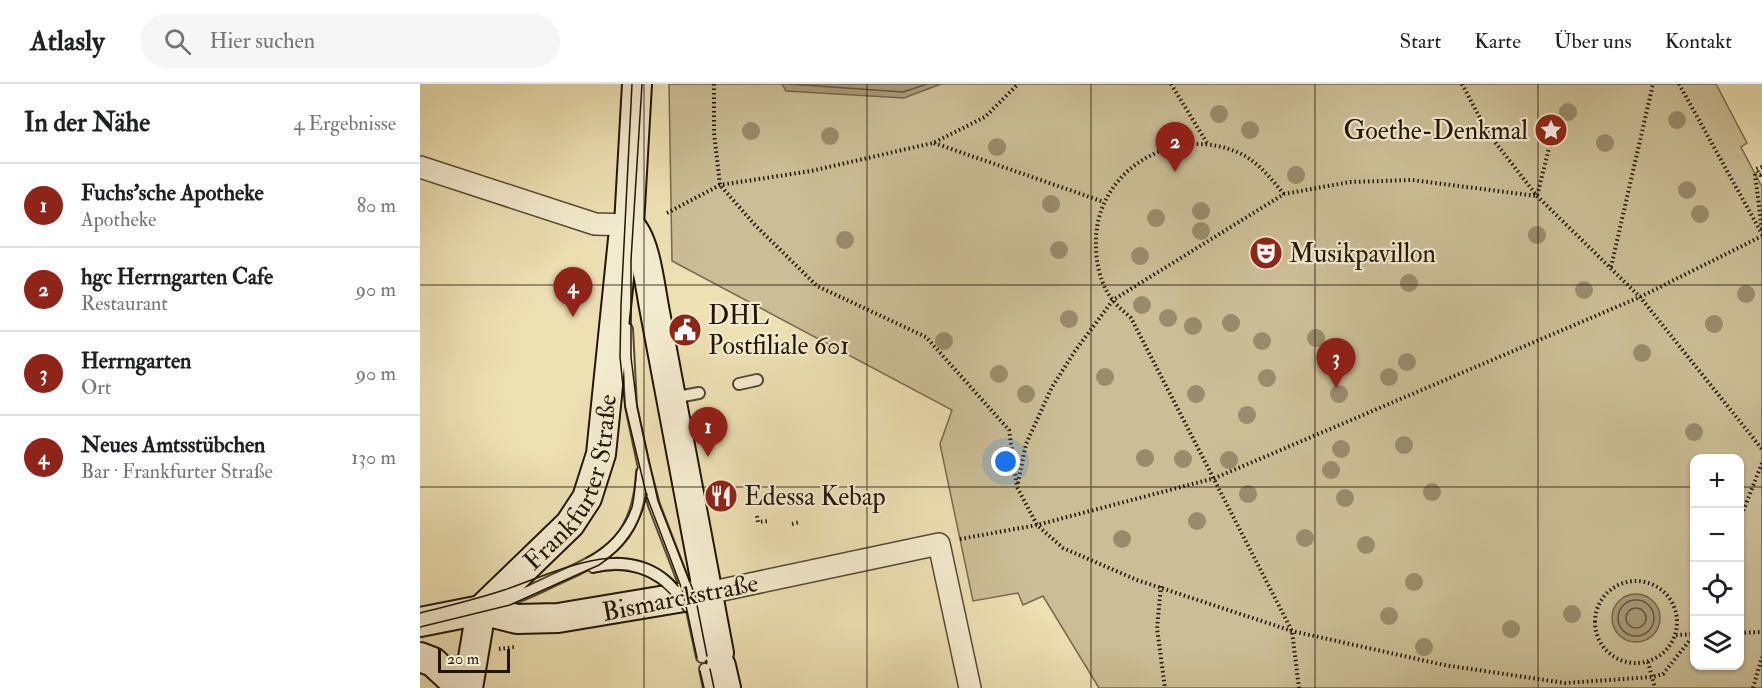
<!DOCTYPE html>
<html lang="de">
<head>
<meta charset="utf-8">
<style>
  body { margin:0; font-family:"IM FELL Double Pica",serif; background:#f6f6f6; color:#202124 }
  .controls { position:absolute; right:18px; bottom:18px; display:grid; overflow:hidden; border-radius:12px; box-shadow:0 2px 4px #0004 }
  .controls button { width:54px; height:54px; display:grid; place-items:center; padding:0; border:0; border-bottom:2px solid #e0e0e0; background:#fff; color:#202124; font:30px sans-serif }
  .scale { position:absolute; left:18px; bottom:15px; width:72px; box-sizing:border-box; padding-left:6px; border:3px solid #231607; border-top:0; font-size:16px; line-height:21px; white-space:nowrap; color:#231607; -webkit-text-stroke:4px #f3ebce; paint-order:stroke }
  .you { position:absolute; left:586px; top:378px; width:21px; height:21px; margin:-15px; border:4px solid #fff; border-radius:50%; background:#1a73e8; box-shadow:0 0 0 9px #1a73e833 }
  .badge { display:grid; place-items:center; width:39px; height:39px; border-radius:50%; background:#8f2418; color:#fff; font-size:20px; font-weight:700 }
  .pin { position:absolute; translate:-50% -50px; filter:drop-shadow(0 2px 3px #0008) }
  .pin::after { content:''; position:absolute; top:32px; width:21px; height:18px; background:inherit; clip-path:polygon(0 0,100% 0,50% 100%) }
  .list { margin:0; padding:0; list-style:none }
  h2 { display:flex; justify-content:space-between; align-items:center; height:78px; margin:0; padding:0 24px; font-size:26px }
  h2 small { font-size:20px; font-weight:400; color:#757577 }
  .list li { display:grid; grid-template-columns:39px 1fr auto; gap:18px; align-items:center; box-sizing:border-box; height:84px; padding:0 24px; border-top:2px solid #e0e0e0 }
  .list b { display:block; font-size:22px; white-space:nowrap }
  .list p { margin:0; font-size:20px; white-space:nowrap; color:#757577 }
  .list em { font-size:20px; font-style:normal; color:#757577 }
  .icon { flex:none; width:33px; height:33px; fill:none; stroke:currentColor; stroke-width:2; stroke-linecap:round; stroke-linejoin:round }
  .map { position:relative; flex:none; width:1342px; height:604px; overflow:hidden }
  header { display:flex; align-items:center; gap:36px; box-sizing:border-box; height:84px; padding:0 30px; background:#fff; border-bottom:2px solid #e0e0e0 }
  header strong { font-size:28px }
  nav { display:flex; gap:33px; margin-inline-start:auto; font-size:21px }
  .search { width:420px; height:54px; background:#f6f6f6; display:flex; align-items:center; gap:15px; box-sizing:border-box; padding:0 21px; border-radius:33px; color:#757577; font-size:22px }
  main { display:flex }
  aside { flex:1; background:#fff }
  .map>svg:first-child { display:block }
  .green { fill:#cbbe96; stroke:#776a4e; stroke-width:1.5; fill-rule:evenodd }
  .water { fill:#a89b79; stroke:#73664b; stroke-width:1.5 }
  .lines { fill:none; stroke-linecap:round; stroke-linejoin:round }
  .shore { stroke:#665840; stroke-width:1.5 }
  .lane-casing { stroke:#564832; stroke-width:14 }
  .street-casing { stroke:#564832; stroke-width:24 }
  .secondary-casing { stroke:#231607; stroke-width:32 }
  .path { stroke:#231607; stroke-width:4; stroke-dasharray:1.5 3; stroke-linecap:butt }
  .lane { stroke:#f3ebce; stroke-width:10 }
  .street { stroke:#f3ebce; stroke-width:21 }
  .secondary { stroke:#f3ebce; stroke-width:28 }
  .tram { stroke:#231607; stroke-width:1.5 }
  .tree { fill:#998c6c }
  .grid { fill:none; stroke:#231607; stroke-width:1.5; stroke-opacity:0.55 }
  .labels { text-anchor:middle; stroke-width:4.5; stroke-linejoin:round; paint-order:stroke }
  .poi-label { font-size:26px; fill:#231607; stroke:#f3ebce; text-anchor:start }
  .street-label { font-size:26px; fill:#231607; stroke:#f3ebce }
</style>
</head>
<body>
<header>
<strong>Atlasly</strong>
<div class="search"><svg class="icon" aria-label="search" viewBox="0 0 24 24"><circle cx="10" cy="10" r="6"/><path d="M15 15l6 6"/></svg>Hier suchen</div>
<nav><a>Start</a><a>Karte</a><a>Über uns</a><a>Kontakt</a></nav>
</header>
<main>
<aside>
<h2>In der Nähe<small>4 Ergebnisse</small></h2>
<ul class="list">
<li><span class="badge">1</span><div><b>Fuchs'sche Apotheke</b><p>Apotheke</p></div><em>80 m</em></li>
<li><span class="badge">2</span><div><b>hgc Herrngarten Cafe</b><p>Restaurant</p></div><em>90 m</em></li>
<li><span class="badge">3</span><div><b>Herrngarten</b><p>Ort</p></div><em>90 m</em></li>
<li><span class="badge">4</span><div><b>Neues Amtsstübchen</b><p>Bar · Frankfurter Straße</p></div><em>130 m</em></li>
</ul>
</aside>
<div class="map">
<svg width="1342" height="604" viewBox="0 0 1342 604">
  <rect width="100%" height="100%" fill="#ede0b3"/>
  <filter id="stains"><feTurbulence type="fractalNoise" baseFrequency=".00333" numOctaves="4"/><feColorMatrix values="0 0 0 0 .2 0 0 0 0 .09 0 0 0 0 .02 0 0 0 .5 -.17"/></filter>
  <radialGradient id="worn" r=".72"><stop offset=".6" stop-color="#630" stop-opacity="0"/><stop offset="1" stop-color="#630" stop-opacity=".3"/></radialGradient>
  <path class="green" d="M249,0H1296L1327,59L1321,63L1342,103V604H679L623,512L603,521L598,509L553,517L520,360L532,326L252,177ZM1274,374H1320V582H1274Z"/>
  <path class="water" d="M362,0H521L484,14L366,7Z
    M1192 534a24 24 0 1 1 48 0a24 24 0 1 1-48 0Z"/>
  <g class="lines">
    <path class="shore" d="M369,0L483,8L507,0
      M1198 534a18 18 0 1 1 36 0a18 18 0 1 1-36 0Z
      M1206 534a10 10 0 1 1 20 0a10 10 0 1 1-20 0Z"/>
    <g class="lane-casing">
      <path id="lane" d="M207,245L211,322L223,379L234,421L269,512L282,573
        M319,300L337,296
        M263,312L279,309
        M173,483C205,474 238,484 258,510
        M81,519C100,512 118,504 136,495C191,471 219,453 222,388
        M285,585L289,604"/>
    </g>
    <g class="street-casing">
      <path id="street" d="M0,83L175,140L209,141
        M288,509L519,460L550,604"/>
    </g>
    <g class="secondary-casing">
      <g id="secondary">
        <path d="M209,141C225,154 230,202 234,223L299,569"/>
        <path d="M0,538L61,526L97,535L138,534L288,509"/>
        <path d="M0,573L13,578L41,604"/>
        <path d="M301,582L306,604"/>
        <path id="s1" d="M48,604L61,526L150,440L167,414L181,370L203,155L209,141L217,0"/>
      </g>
    </g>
    <path class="path" d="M294,0V49L300,101L335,141L397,202L506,253L589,346L597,403L617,441L643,464L717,496L872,547L1024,581L1145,599L1232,593L1243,590L1274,551
      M751,0L787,59
      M1042,0L1068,49L1117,112L1220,213L1342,365
      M1259,0L1342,150
      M514,59L684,118
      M1342,83L1336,85L1340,91L1342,90
      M1335,90L1342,146
      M864,110C851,95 837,76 817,68C751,40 673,89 676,162C676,178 680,197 689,211C694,219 703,227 711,234L872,547L879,604
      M247,129L300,101L391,87L513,59L565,33L598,0
      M1191,183L1233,0
      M598,399L606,360L632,303L655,267L693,216L864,110L930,98L992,96L1117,112L1130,60
      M337,432L338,438L349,437
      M1320,435L1342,379
      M372,440L380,438
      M540,455L617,441L795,394L1220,213L1342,152
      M1175 538a41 41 0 1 1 82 0a41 41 0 1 1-82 0Z
      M741,502L737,544L745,604
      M1320,549L1342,548
      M1256,551L1274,550
      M79,565L95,563
      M1228,578L1235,604
      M1333,604L1342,573"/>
    <use href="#lane" class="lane"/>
    <use href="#street" class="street"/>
    <use href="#secondary" class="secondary"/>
    <path class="tram" d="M212,0L201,221L200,273L205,322L227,413L263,508L277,574
      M222,0L211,176V273L217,322L238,417L275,511L287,572
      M166,474C186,465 205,444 212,423C215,411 215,397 217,385
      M172,489C214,480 241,493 264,527
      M0,529C28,522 57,515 84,506C138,488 213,446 258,502
      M0,543L90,521L179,481C204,465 221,440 227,410
      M290,585L294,604
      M280,587L284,604"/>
  </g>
  <g class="tree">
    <circle cx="1148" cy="28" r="9"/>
    <circle cx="799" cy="30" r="9"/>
    <circle cx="1257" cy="36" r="9"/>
    <circle cx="830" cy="46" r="9"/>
    <circle cx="331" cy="47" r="9"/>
    <circle cx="410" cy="52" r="9"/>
    <circle cx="1185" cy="59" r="9"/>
    <circle cx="577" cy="63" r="9"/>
    <circle cx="876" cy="91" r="9"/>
    <circle cx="1267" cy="106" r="9"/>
    <circle cx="631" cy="120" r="9"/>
    <circle cx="781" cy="127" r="9"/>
    <circle cx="1280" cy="130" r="9"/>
    <circle cx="736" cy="134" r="9"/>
    <circle cx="781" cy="147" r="9"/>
    <circle cx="1117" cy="151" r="9"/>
    <circle cx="425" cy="156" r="9"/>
    <circle cx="639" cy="166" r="9"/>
    <circle cx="720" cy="172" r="9"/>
    <circle cx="989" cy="199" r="9"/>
    <circle cx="1164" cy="206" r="9"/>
    <circle cx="1326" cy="210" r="9"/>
    <circle cx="722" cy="221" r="9"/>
    <circle cx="748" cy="234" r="9"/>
    <circle cx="649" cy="235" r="9"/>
    <circle cx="811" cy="239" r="9"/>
    <circle cx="1294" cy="240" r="9"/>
    <circle cx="773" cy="242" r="9"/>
    <circle cx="896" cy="254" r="9"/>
    <circle cx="524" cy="257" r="9"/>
    <circle cx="842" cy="257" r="9"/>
    <circle cx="1222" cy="269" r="9"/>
    <circle cx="987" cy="278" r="9"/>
    <circle cx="579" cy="290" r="9"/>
    <circle cx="685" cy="293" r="9"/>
    <circle cx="969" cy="293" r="9"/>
    <circle cx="847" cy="294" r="9"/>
    <circle cx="606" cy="310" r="9"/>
    <circle cx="776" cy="310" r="9"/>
    <circle cx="919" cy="310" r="9"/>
    <circle cx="827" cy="331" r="9"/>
    <circle cx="1274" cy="348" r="9"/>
    <circle cx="984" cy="361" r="9"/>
    <circle cx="921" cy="365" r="9"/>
    <circle cx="725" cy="374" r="9"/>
    <circle cx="763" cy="375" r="9"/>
    <circle cx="809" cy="376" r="9"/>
    <circle cx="911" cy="386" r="9"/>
    <circle cx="1012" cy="408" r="9"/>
    <circle cx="828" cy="410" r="9"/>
    <circle cx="925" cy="414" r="9"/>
    <circle cx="777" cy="437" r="9"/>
    <circle cx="885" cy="454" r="9"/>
    <circle cx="702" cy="455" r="9"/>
    <circle cx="946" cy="461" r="9"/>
    <circle cx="994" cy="498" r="9"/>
    <circle cx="1152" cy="530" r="9"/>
    <circle cx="969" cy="532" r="9"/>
    <circle cx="1091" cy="545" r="9"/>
    <circle cx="1004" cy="563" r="9"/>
  </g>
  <path class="grid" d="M224,0V604M447,0V604M671,0V604M895,0V604M1118,0V604M0,201H1342M0,403H1274M1320,403H1342"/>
  <defs>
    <g id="sight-disc" transform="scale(1.725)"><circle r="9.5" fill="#8f2418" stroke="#f3ebce"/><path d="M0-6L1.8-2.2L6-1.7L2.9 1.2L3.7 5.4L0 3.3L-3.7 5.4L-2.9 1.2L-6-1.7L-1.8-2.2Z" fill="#fff"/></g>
    <g id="theatre-disc" transform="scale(1.725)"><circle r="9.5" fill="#8f2418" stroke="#f3ebce"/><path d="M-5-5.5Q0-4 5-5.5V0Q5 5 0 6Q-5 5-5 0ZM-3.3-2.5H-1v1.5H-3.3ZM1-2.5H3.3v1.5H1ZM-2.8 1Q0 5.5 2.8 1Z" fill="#fff"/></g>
    <g id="civic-disc" transform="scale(1.725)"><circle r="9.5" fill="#8f2418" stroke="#f3ebce"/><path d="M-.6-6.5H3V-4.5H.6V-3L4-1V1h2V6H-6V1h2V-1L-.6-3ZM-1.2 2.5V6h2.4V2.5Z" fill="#fff"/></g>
    <g id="restaurant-disc" transform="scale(1.725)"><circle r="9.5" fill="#8f2418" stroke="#f3ebce"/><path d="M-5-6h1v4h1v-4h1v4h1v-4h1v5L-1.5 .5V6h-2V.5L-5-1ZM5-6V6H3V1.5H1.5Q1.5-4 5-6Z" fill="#fff"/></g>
  </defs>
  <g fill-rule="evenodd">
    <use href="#sight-disc" x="1131" y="46"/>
    <use href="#theatre-disc" x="846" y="169"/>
    <use href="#civic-disc" x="265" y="246"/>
    <use href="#restaurant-disc" x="301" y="412"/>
  </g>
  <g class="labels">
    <g class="poi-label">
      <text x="1108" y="55" text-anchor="end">Goethe-Denkmal</text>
      <text x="869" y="178">Musikpavillon</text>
      <text x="288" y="240">DHL<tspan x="288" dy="30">Postfiliale 601</tspan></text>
      <text x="324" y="421">Edessa Kebap</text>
    </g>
    <g class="street-label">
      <text dy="9" stroke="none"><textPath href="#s1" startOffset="242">Frankfurter Straße</textPath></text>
      <text transform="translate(260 513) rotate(-11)" y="9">Bismarckstraße</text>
    </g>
  </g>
  <rect width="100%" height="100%" filter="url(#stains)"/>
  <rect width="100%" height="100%" fill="url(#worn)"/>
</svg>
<div class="controls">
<button>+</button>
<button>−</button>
<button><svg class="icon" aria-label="locate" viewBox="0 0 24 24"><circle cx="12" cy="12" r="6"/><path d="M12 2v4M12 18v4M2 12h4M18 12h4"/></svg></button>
<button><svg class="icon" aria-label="layers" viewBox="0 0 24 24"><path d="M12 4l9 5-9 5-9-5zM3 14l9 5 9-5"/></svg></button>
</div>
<div class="scale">20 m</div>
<div class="you"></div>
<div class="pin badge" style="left:288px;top:373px">1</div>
<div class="pin badge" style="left:755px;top:88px">2</div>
<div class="pin badge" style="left:916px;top:304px">3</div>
<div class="pin badge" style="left:153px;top:233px">4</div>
</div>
</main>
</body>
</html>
